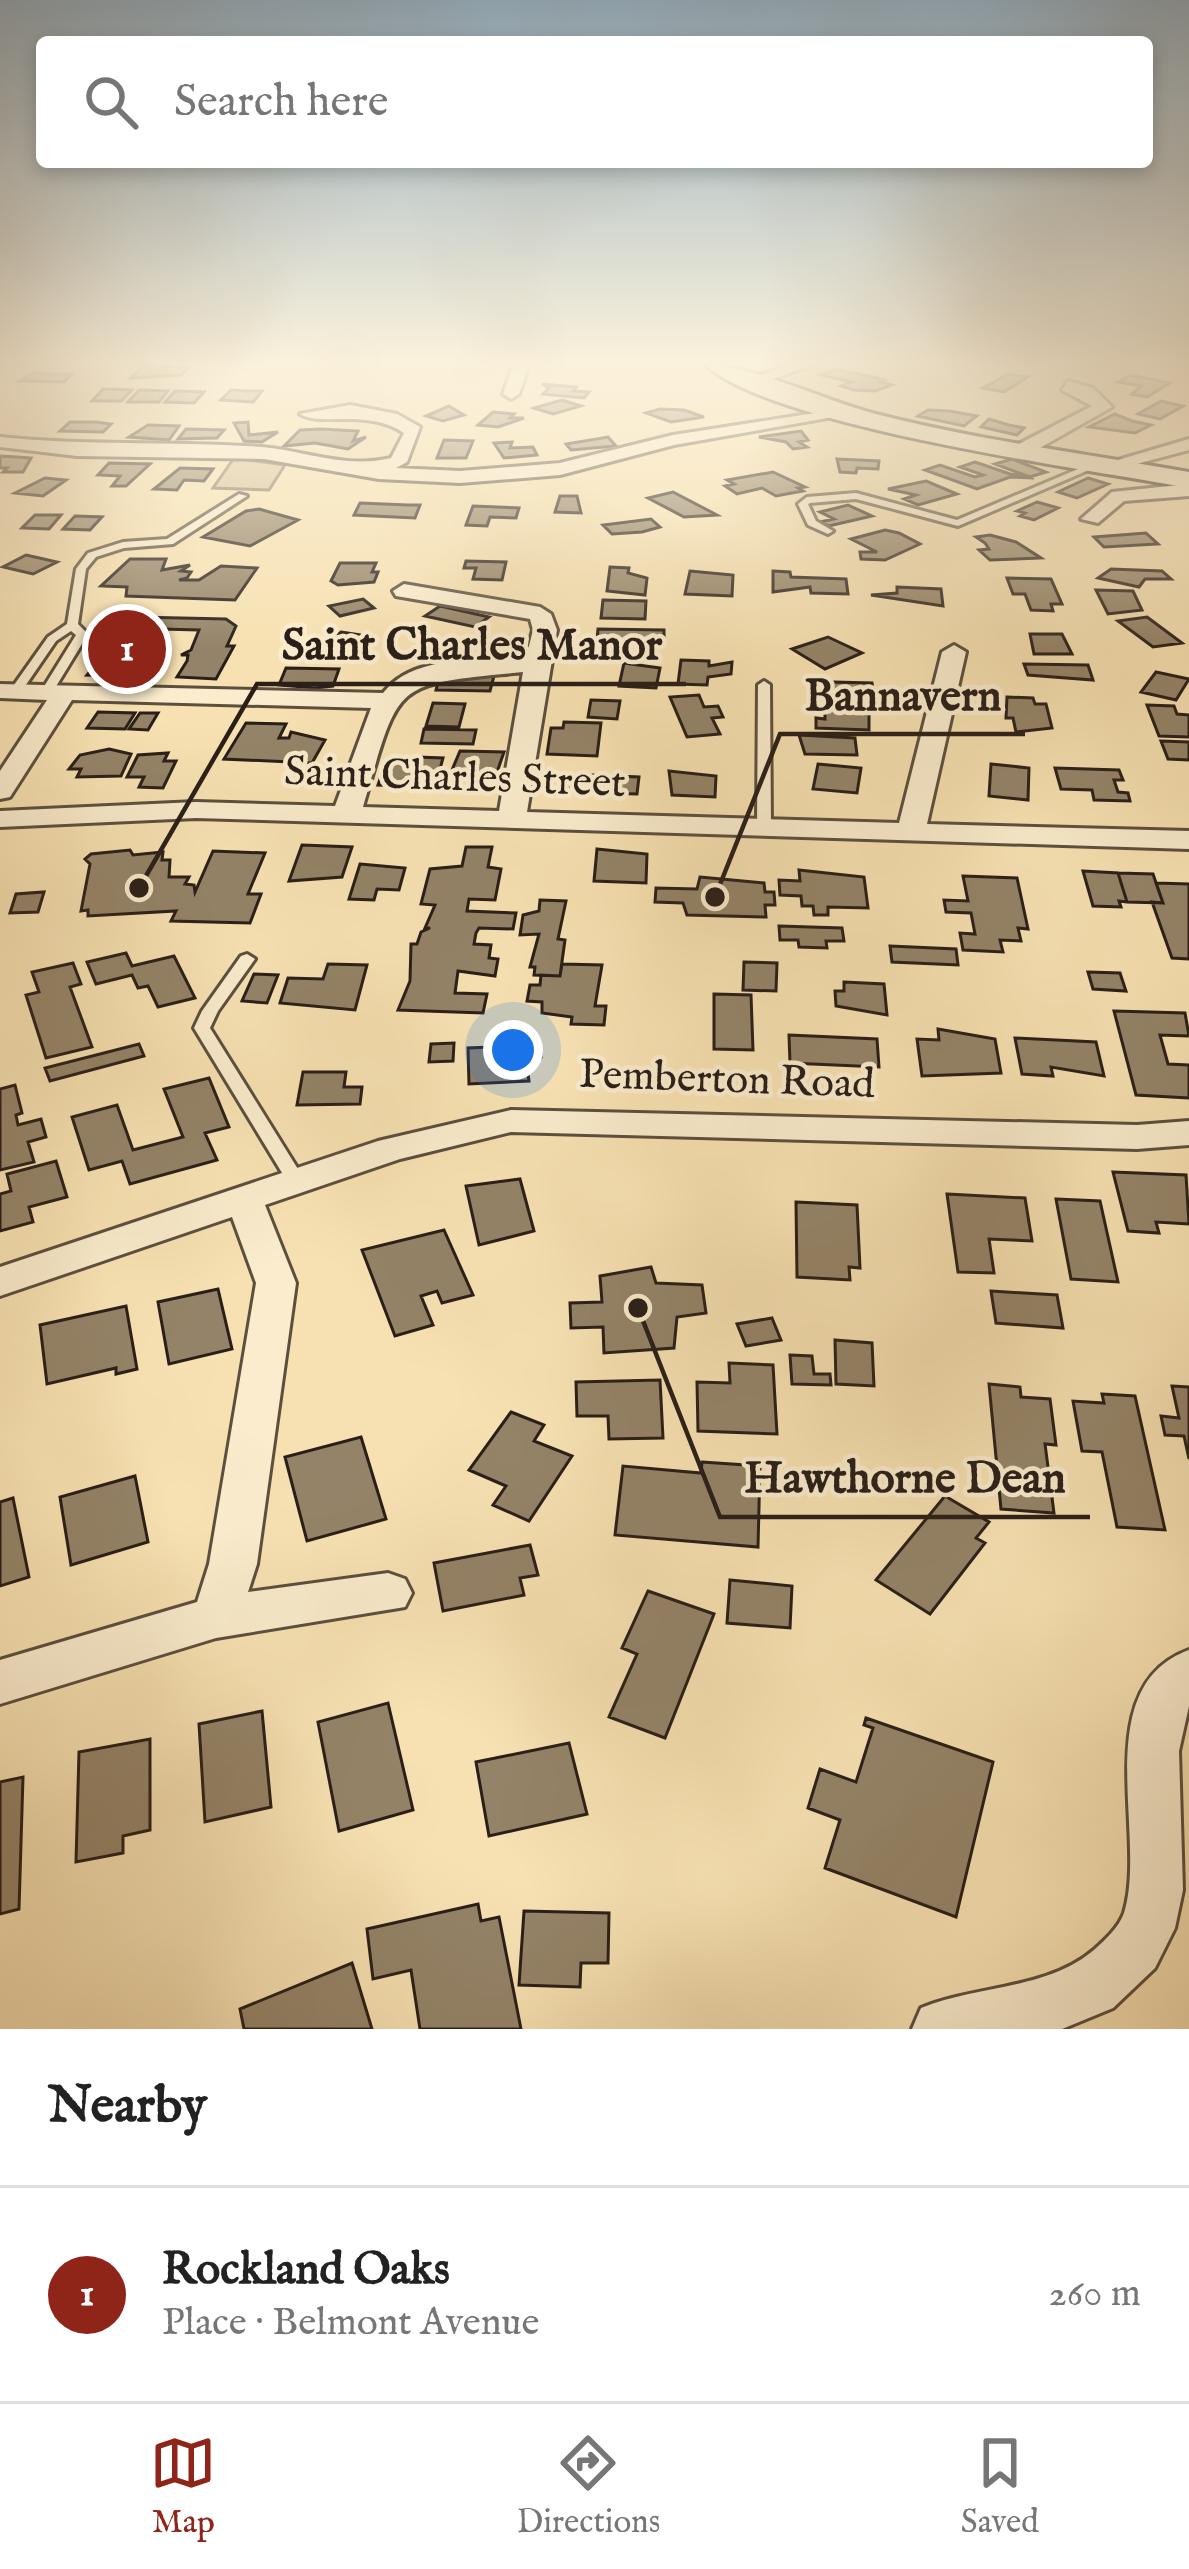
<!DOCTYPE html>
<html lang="en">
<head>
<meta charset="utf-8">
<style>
  body { margin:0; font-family:"IM FELL English",serif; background:#f6f6f6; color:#222 }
  .you { position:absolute; left:513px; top:1050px; width:42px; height:42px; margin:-30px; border:9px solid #fff; border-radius:50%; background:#1a73e8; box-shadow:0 0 0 18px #1a73e833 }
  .badge { display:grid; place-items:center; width:78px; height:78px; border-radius:50%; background:#8f2418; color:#fff; font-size:39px; font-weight:700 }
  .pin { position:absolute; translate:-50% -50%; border:6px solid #fff; box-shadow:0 3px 12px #0006 }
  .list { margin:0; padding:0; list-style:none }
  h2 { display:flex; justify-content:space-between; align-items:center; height:156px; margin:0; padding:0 48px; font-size:51px }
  h2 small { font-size:39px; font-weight:400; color:#767676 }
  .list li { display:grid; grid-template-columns:78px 1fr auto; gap:36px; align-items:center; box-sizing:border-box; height:216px; padding:0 48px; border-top:3px solid #e0e0e0 }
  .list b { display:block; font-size:45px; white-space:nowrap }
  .list p { margin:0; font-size:39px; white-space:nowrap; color:#767676 }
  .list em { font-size:39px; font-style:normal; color:#767676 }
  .icon { flex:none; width:66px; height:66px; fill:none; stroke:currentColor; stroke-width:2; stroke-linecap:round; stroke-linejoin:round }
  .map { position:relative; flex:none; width:1189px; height:2029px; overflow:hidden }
  .search { position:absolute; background:#fff; box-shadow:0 6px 18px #0003; left:36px; right:36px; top:36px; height:132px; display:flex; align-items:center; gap:30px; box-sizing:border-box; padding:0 42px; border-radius:12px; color:#767676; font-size:45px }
  .sheet { height:372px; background:#fff }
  nav { display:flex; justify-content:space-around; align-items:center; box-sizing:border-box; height:168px; border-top:3px solid #e0e0e0; background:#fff; font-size:33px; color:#767676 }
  nav a { display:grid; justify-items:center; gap:6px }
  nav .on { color:#8f2418 }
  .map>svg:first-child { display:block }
  .green { fill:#d4c098; stroke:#7e6f58; stroke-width:3 }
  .building { fill:#948368; stroke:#291e18; stroke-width:3 }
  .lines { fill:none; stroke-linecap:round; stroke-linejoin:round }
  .lane-casing { stroke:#5c4f3e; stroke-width:6 }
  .street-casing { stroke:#5c4f3e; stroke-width:6 }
  .secondary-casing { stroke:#291e18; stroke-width:6 }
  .lane { fill:#faeccd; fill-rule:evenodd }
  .street { fill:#faeccd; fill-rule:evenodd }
  .secondary { fill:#faeccd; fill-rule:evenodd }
  .labels { text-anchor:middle; stroke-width:9; stroke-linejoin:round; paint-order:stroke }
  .street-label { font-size:42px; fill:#291e18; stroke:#faeccd }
  .leader { fill:none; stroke:#291e18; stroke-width:4.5 }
  .callout-dot { fill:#291e18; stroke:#faeccd; stroke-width:4.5 }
  .callout-label { font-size:45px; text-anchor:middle; font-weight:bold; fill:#291e18; stroke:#faeccd; stroke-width:9; stroke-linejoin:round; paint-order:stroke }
</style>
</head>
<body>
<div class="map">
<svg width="1189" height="2029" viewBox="0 0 1189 2029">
  <rect width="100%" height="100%" fill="#f7e1b2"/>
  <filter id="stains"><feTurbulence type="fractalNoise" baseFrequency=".00167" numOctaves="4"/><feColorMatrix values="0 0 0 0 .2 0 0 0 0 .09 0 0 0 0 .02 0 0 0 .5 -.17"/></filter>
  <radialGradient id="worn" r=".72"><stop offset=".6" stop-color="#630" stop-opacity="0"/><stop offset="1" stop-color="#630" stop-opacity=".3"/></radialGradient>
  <path class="green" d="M234,458L285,465L269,490L213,488Z"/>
  <path class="building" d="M142,366H157L189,367L181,375L131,378Z
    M837,369L885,380L881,382L892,385L875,391L854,390L841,386L852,382L821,375Z
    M34,372L46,374H72L64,382L20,381Z
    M1008,374L1028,377L1004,392L983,388Z
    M1130,375L1170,383L1147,397L1132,394L1141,386L1118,382Z
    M542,384L576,387L573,391L589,392L584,398L543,394L549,388Z
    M103,389L132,390L121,401H92Z
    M139,390L168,391L159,402H128Z
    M231,390L245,391H262L253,402L221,400Z
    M175,391L204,392L194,403L165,402Z
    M562,400L581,406L553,414L534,408Z
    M1161,401L1183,406L1160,419L1138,414Z
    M449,406L464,415L443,421L426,416Z
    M660,409L684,410L704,417L671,422L646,413Z
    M928,410L949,411L977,416L964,426L918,416Z
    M493,412L514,414L510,418H524L498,427L478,425Z
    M1115,414L1132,421L1151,425L1135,433L1089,427Z
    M989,419L1009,425L1024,428L1017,435L981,427Z
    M70,422H96L111,424L103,432L60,431Z
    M248,422L249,435L278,432L262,442L244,441L234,423Z
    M148,425L179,426L169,440L129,437Z
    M186,429L224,430L217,438L178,439Z
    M321,429L358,431L353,441L366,437L348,449L315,443L284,446L300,430Z
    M801,431L808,440L799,442L807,447L793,449L786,442L759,437Z
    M608,437L616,446L571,450L566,444Z
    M444,440L473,441L466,458H437Z
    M512,442L510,448L533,447L537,455L504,458L494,443Z
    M0,456L17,457L31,458L23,472H3L7,468H0Z
    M837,459L879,461L878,469L857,468L856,473L840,472Z
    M1012,459L1046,472L1030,477L995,464Z
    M975,462L1010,474L1034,478L1010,477L977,489L925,470L940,465L975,477L983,475L960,467Z
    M109,463L150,464L126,486H112L120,476L98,475Z
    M180,468L213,469L204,481L184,480L177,490L154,489Z
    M773,472L805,487L798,488L803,491L776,496L762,488L737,494L725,486L734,484L727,480Z
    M45,478L66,480L43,496L15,493Z
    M1088,478L1108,484L1077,498L1058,492Z
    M926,481L957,494L918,505L904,499L916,495L888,489Z
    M673,492L717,515L684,517L648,498Z
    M560,496H577L581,513L555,512Z
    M1037,502L1058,508L1034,520L1020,516L1025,513L1017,511Z
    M360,503L408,505H420L415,518L354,515Z
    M848,505L872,516L829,526L820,522L834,519L820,512Z
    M473,506L519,508L516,518L490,517L487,526L466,525Z
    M259,509L298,520L250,546L203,537L246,511Z
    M35,515H61L49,529L22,528Z
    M75,516L102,517L90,530L63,529Z
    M651,519L660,527L642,532L612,534L603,525Z
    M885,530L899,533L920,544L885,560L861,559L860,552H877L851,539Z
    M1146,533L1158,544L1104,547L1094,537Z
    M990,535L1016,542L1041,558L990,560L979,550L989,549L985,543L976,537Z
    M26,555L57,562L33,574L3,567Z
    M130,559H166L162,570L190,565L181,571L191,572L187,578L179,580H199L221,566L257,568L235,600L126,596L127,587L101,586Z
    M466,561L506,562L502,580L473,579L476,568H464Z
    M340,563H376L372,572H378L374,582L338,585L331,581Z
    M610,567L629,568L628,573L647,578L645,595L607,591Z
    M1111,569L1162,571L1171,579H1145L1139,587L1098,578Z
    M690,571L733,575L732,596L685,594Z
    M773,571L790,572L791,577L846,579L848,594L811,593L810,587L773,592Z
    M1007,578L1051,579L1062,604H1051L1053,611L1031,610L1025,594H1013Z
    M897,587L941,589L943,606L871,595L897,593Z
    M1096,590L1133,591L1142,610L1108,614Z
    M363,599L374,608L340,616L329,606Z
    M603,600L646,601L645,619L601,618Z
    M440,606L489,617L475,627L425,616Z
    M137,617L226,619L236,626L227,646H234L216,679L177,677L187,661L188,655H181L191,650L199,630L160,629L145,649H152L149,654H142L125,676L87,675Z
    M1147,617L1182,643L1153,647L1118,621Z
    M598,629L664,630V640H597Z
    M341,632L374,637L355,655L324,648Z
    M1030,634H1062L1072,654H1034Z
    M828,637L862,653L825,669L792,649Z
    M681,660L709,661V666L732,662L731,674L708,677L707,685L678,684Z
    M624,663L660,668L656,688L619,686Z
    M1024,664L1088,665L1093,680L1028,675Z
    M286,668L339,669L333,686L315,688L279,685Z
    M1156,672L1189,679L1176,700L1141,692Z
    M440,675L494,676L490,691L436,690Z
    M833,682L872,683L874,694L870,700L835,699Z
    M699,695L704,707L718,706L723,717L712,718L720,734L687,737L670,697Z
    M1007,697L1033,698L1035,704H1046L1052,728L1016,732L1013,718H1006Z
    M591,700L620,701L617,719L588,717Z
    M433,703L465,704L459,727L426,726Z
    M1147,705L1174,706L1177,714L1189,715V737L1159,736Z
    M825,706L869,708V730L816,728V718L825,719Z
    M98,712L135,713L125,729L87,728Z
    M140,713H158L148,730L129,729Z
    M564,722L601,723L597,756L547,754L551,728H563Z
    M246,723L286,724L279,738H289L291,732L325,740L312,763L224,759Z
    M424,729L476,730L473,744L421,743Z
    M799,735L855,738L857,755L805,754Z
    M1161,741L1189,742V760L1168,759Z
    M109,749L131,754L121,776L77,777L81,769H69L80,755Z
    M460,751L504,752L495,778L449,777Z
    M168,753L164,761H176L163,788L139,787L144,777H127L138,755Z
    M416,757L443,758L435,787L378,785L386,761Z
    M818,764L861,768L857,793L813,789Z
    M991,764L1029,768L1028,800L989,796Z
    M1055,768L1119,770L1123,780H1114L1118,792L1128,793L1130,801L1094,800L1092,790L1061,789Z
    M669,771L716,776L715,797L672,795Z
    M592,775L639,777L637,794L560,792L562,780L591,781Z
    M302,845L352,847L342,877L289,881Z
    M466,847H492L488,867L501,869L495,900L469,899L467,911L516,913L513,929L479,928L476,933L474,944L491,945L489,958L498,959L495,976L458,971L455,993L487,994L483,1013L398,1010L410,981L411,944H417L421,932L430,928H425L435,905L421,904L430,869L462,866Z
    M597,849L647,854L646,883L594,881Z
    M130,850L133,855L163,852L162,860H170L169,877H189L185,884L194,885L195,892L213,851L265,853L248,894H261L250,923L171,921L176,911L88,916V910L81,911L90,864L85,859L91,854Z
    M360,864L405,868L399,890L377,889L374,900L349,899Z
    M799,870L864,877L868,908L828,907V915H814L813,906H802L801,896L780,895L779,880L800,881Z
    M1083,871L1118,873L1127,902L1119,901L1121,907L1093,906Z
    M1118,873L1153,874L1163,903L1127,902Z
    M963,876L1017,878L1028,929L1018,928L1021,941L1000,940L1003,952L963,950L960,933L975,934L971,913L946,912L944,900L968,901Z
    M700,877L764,883L765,892H774L775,905H765L766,917L687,915L683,903L655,902L656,888L697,889Z
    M1156,883L1189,884V959L1172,958L1152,902L1163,903Z
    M44,892L38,912L10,913L16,894Z
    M540,900L566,901L558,939L565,940L560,976L534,975L535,967H530L539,934L520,935L523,915L539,911Z
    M779,926L842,928L844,941H826L827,948L799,947L798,940H780Z
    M890,946L956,949L958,965L892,962Z
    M126,953L132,966L174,956L195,998L158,1007L148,986L138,988L132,975L96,984L87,962Z
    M744,962L777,963L776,991L743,990Z
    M73,963L81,984L70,987L92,1047L46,1058L26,995L39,992L32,972Z
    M328,964L367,965L355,1010L280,1003L288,978L323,979Z
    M562,964L602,965L595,1006H606L604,1025L571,1024L572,1017L542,1013V1002L527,1001L530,985H540L541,975L560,976Z
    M1088,972L1120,973L1126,991L1093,989Z
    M254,974L278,975L267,1003L242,1001Z
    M844,982L884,984L887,1015L836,1006L835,991H844Z
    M714,994L751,995L753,1050L714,1049Z
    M1114,1011L1185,1013L1189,1036L1160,1035L1168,1064L1189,1065V1098L1136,1095Z
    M938,1029L995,1039L1001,1073L922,1076L917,1039L939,1040Z
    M789,1035L877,1039L879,1067L790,1063Z
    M1015,1038L1096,1042L1104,1076L1051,1067L1053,1076L1022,1074Z
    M454,1043L453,1061L429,1062L431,1044Z
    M139,1044L144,1056L50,1081L45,1068Z
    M540,1045L541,1057L526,1058L529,1081L469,1084L468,1048Z
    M303,1072H346L344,1087H362L360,1104L297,1105Z
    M209,1078L229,1127L205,1133L217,1160L130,1184L122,1161L89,1170L72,1117L117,1105L133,1150L183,1137L164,1089Z
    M15,1085L22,1113L16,1115L18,1125L41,1119L46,1137L28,1142L34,1162L0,1170V1089Z
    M56,1161L67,1197L29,1207L33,1222L0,1231V1194L11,1191L7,1174Z
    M1113,1172L1186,1175L1189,1224L1156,1222L1159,1233L1128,1231Z
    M520,1179L534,1231L479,1245L466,1186Z
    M947,1194L1025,1198L1032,1241L989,1239L994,1273L958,1272Z
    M1056,1199L1100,1201L1118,1282L1071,1279Z
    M796,1202L857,1205L860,1268L849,1267L850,1280L797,1277Z
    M444,1230L473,1295L442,1303L437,1291L421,1296L433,1325L395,1336L362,1250Z
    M651,1267L656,1283L702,1285L706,1313L677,1317L674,1348L604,1353L603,1327L571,1328L570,1303L602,1302L600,1276Z
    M218,1289L232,1349L169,1364L158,1302Z
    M991,1291L1057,1295L1063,1328L996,1323Z
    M126,1306L137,1369L116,1374V1368L47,1384L40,1325Z
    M772,1318L781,1340L746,1346L737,1324Z
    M835,1340L872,1343L874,1386L836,1384Z
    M790,1355L812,1356L814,1374H830L831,1385L792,1384Z
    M729,1363L773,1365L777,1434L698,1431L697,1382L730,1383Z
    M660,1380L663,1438L609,1439L608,1416H577L576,1382Z
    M989,1384L1020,1387L1021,1397L1050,1399L1056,1445L1045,1444L1054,1513L1001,1509Z
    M1172,1386L1189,1387V1459L1184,1436L1165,1435L1161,1416L1179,1418Z
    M1102,1394L1135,1396L1165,1530L1117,1527L1102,1452L1082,1451L1073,1401L1104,1403Z
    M511,1412L544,1425L534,1441L572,1456L529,1521L493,1505L506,1486L469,1470Z
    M361,1437L386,1519L307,1541L285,1457Z
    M702,1462L760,1466L758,1547L615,1535L623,1466L701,1473Z
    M135,1476L148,1542L71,1565L60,1497Z
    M945,1496L989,1522L976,1538L985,1543L930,1614L876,1580Z
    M13,1498L29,1577L0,1586V1502Z
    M530,1545L538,1575L520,1578L524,1595L443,1611L434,1563Z
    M730,1580L792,1586L790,1628L727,1623Z
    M648,1591L714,1614L665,1738L609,1717L637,1654L622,1648Z
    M388,1703L413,1810L339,1831L318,1722Z
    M262,1711L271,1807L205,1822L199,1724Z
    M866,1718L993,1762L956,1917L825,1868L840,1820L808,1808L820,1769L856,1782L873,1728L864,1725Z
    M150,1739V1830L123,1836V1853L76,1862L79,1752Z
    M569,1743L587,1814L489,1836L476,1762Z
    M23,1777L19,1909L0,1914V1782Z
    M478,1904L481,1921L499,1917L521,2029H420L411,1970L373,1979L367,1929Z
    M524,1911L609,1913L608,1963H581L580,1987L519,1985Z
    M352,1963L372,2029H244L240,2009Z"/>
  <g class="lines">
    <g class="lane-casing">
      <path id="lane" d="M1097,461L1105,463L958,526L856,499L810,503L808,504L816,521L833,531L828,534L808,525L798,504L807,497L856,493L957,520Z
        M239,494L247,496L173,544L124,548L96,557L86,569L78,624L88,634L52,693L46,697L40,693L76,635L71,631L56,641L19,695H11L9,692L48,637L67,624L76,569L88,553L123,542L167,539Z
        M764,681L770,685L771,827L764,831L757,827L758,685Z
        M247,954L255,959L218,1011L210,1028L306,1182L304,1186H290L194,1028L202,1011L241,956Z"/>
    </g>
    <g class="street-casing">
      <path id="street" d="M513,365H529L519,394L511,399L503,394Z
        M787,365H812L751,387L743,382Z
        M1068,381L1093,388L1112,407L1029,454H1015V446L1092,406L1062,390Z
        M350,405L397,414L420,427L407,462L396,468L460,471L560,463L673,435L847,408L856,413L674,445L560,475L460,483L379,479L264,459L77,456L0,447V437C87,446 174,441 262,447C306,451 346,469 391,458L404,433C367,408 321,427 300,414Z
        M1189,439V450L1110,471L1101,465Z
        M1189,484V496L1124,501L1098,523L1081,519L1112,492Z
        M404,584L540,607L551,614L557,630L527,812L899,823L942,652L954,645L966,652L927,824L1189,831V849L196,818L0,827V811L196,802L335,806L371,708L72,700L10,797L0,799V771L47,700L0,698V684L383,693C416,652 479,663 526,658L533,630L530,619L396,596L393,591ZM523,672L499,811L363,807C401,677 392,686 523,672Z
        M511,1110L1137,1125L1189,1121V1145L1137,1149L511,1132L400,1159L265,1205L296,1283L257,1564L248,1592L388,1573L405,1579L412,1593L405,1607L216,1638L0,1704V1660L197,1602L209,1564L256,1283L232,1217L0,1296V1267L378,1141Z
        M1189,1650V1706L1179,1751L1183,1890L1175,1928L1155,1968L1113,2008L1062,2029H912L921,2008C977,1985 1048,1990 1095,1949C1106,1939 1119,1927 1124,1913C1148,1837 1087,1687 1189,1650Z"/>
    </g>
    <g class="secondary-casing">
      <path id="secondary" d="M706,365C752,365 823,400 872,413C975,440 1084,453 1189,472V488C1087,469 773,427 706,365Z"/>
    </g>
    <use href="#lane" class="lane"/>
    <use href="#street" class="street"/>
    <use href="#secondary" class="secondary"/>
  </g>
  <linearGradient id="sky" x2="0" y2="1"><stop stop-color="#92acbe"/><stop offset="0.56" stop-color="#fbf2dc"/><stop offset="1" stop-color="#fbf2dc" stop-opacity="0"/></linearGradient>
  <rect width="1189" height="649" fill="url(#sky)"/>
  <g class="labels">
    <g class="street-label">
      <text transform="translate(455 775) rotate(2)" y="15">Saint Charles Street</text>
      <text transform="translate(727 1077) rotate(2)" y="15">Pemberton Road</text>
    </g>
  </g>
  <path class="leader" d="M139 888L257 684H686M715 897L780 734H1025M638 1308L720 1517H1090"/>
  <g class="callout-dot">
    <circle cx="139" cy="888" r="12"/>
    <circle cx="715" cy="897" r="12"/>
    <circle cx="638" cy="1308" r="12"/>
  </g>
  <g class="callout-label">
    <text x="472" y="659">Saint Charles Manor</text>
    <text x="903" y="710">Bannavern</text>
    <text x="905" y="1492">Hawthorne Dean</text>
  </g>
  <rect width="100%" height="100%" filter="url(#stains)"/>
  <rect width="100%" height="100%" fill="url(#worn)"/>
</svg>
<div class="you"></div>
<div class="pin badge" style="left:127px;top:649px">1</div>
<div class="search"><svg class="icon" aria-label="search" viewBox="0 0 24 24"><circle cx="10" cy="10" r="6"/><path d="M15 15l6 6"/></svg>Search here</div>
</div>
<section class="sheet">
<h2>Nearby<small></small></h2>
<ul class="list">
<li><span class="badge">1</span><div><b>Rockland Oaks</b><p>Place · Belmont Avenue</p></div><em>260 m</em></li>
</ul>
</section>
<nav>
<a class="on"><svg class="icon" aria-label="map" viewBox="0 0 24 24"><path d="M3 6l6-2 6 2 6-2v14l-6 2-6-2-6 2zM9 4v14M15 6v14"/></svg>Map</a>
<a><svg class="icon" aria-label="directions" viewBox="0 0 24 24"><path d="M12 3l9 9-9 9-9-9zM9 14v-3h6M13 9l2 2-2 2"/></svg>Directions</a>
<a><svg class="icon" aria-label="saved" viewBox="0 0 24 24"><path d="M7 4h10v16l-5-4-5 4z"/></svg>Saved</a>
</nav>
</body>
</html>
